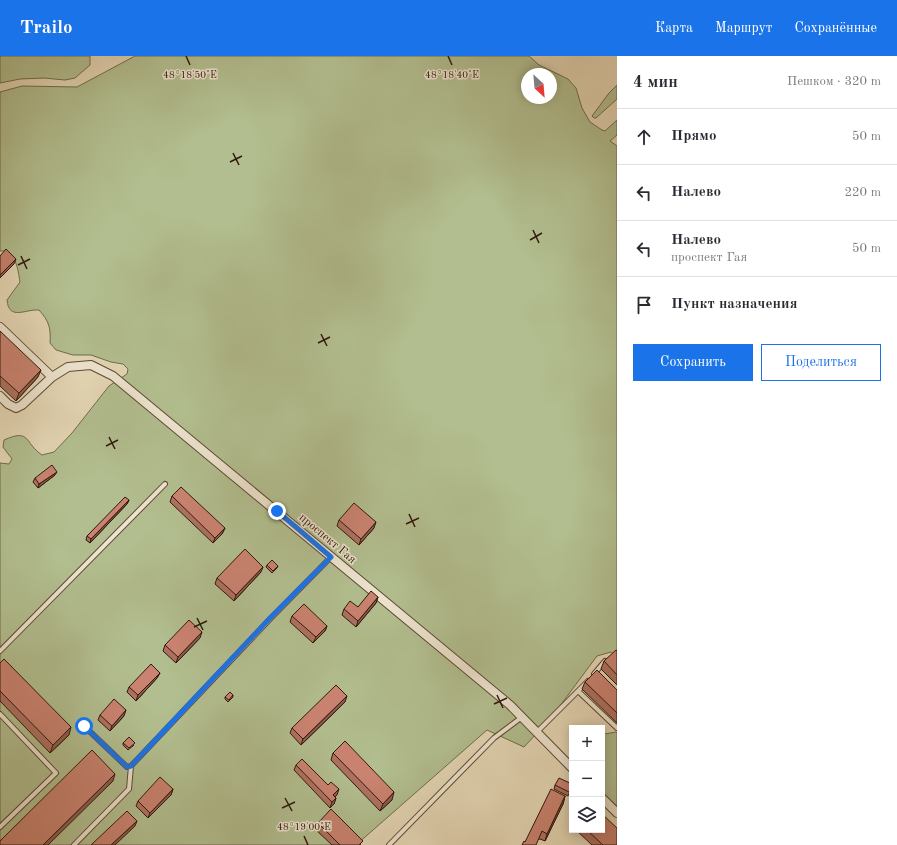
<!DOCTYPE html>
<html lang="ru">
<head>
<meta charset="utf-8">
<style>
  body { margin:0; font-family:"Old Standard TT",serif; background:#f2f2f3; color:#2b2b33 }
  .controls { position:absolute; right:12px; bottom:12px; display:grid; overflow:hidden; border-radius:0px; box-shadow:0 2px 10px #0003 }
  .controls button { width:36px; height:36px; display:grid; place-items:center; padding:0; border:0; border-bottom:1px solid #e1e1e2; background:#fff; color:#2b2b33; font:20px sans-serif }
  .compass { position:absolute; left:521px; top:12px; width:36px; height:36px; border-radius:50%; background:#fff; box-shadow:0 2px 10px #0003; rotate:154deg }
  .stop { position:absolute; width:12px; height:12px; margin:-9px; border:3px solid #1a73e8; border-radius:50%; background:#fff }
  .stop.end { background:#1a73e8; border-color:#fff; box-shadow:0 1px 4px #0008 }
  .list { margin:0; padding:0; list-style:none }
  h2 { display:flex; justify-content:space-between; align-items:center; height:52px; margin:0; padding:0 16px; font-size:17px }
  h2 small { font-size:13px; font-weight:400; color:#7c7c81 }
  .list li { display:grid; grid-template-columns:26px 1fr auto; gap:12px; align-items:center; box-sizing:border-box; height:56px; padding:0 16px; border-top:1px solid #e1e1e2 }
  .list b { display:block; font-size:15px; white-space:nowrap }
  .list p { margin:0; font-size:13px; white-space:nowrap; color:#7c7c81 }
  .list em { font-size:13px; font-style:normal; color:#7c7c81 }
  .actions { display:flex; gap:8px; padding:12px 16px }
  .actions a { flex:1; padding:9px 0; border:1px solid #1a73e8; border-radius:0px; text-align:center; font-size:14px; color:#1a73e8 }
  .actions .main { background:#1a73e8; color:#fff }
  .icon { flex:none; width:22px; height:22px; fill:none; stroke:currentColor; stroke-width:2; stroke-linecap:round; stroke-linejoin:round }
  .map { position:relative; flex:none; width:617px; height:789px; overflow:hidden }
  header { display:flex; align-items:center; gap:24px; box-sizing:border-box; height:56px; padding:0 20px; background:#1a73e8; color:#fff }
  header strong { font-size:19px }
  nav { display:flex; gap:22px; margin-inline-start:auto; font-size:14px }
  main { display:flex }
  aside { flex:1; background:#fff }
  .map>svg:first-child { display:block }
  .green { fill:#b2be8f; stroke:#716b4e; fill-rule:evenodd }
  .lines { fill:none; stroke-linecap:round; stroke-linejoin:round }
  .service-casing { stroke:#5d4836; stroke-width:6 }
  .minor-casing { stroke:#5d4836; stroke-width:10 }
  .service { stroke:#ede4ce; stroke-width:4 }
  .minor { stroke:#ede4ce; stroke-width:8 }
  .wall { fill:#ae7161; stroke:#30180c }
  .shaded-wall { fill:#8d5c4f; stroke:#30180c }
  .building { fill:#ca8371; stroke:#30180c }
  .route { stroke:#1a73e8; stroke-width:5 }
  .ticks { fill:none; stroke:#30180c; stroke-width:1.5 }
  .labels { text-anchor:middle; stroke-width:3; stroke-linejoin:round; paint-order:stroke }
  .street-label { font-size:12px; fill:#30180c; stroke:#ede4ce }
  .ticks-label { font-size:10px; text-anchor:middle; fill:#30180c; stroke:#ede4ce; stroke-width:3; stroke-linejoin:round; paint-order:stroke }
</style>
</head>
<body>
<header>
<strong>Trailo</strong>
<nav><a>Карта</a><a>Маршрут</a><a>Сохранённые</a></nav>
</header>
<main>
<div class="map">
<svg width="617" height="789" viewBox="0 0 617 789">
  <rect width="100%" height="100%" fill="#e4d6b4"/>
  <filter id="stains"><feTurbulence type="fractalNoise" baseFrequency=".005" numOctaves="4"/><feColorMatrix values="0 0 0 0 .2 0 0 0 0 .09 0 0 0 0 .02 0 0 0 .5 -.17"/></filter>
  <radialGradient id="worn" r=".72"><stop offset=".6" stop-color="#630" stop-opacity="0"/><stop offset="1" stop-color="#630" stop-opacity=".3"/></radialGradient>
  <path class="green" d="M0,0H90V9L75,22L65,24L44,22L20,23L0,27Z
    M135,0H529L539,9L568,23L576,32L582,52L590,66L602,74L605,75L617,64V79L610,85L617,90V601L611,596L597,600L551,662L524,691L487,674L356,789H0V407L9,408L12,403L3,391L4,384C31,372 24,387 42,399L54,396L72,377L109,330L127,318L128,313L123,308L111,306L91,299H73L56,294L50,287C51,272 49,265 39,254C25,253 9,265 7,244L20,226C18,214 16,194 0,195V36L22,30L77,31ZM527,18H551V42H527Z
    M617,29V43L596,62H594L592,60L609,37Z
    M616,676L617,677V750L602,737V677L605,678Z"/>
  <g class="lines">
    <g class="service-casing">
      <path id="service" d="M0,595L165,428
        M594,618L605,605
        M578,635L588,625
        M0,658L56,717L0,771
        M84,670L127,711L131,710
        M537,676L578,635L617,672
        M74,789L129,733L131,710L271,562L331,501
        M389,789L494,682L522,661"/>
    </g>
    <g class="minor-casing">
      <path id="minor" d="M0,271L52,321
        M0,340L8,348L16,352L22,349L52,321L68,311L91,309L113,320L510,649L572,712
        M602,742L617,757"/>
    </g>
    <use href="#service" class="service"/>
    <use href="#minor" class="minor"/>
  </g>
  <path class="wall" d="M0,275L38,321L16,345L0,330Z
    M55,419L38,432L33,426L35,422Z
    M172,440L225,472L222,478L213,487L170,446Z
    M129,444L127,448L90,487L86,484L87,480Z
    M339,464L374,472L359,489L337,470Z
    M267,509L278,510L277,512L272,517L266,511Z
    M261,516L234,545L215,528L217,522Z
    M378,541L376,547L356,571L342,559L344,553L358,551Z
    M292,560L327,570L325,575L313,587L290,566Z
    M200,582L176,607L163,595L165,589Z
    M617,595V629L601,613L604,605Z
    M0,607L69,679L50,697L0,645Z
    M160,617L157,622L136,645L127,636L129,631Z
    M585,626L617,634V667L582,633Z
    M233,639V641L228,646L225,643V641Z
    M345,646L301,689L290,677L292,672Z
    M100,659L124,660L110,675L98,664Z
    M123,687L134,689L128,694L123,689Z
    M333,697L392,744L380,755L331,704Z
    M296,709L337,739L335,741L336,742L334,748L330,752L294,714Z
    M572,728V731L568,740L554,733L555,729Z
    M173,733L171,739L148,762L136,750L138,745Z
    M565,740L563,748L545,785L540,783L525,786Z
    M318,767L361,789H332L315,773Z
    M576,774H602L617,789H592Z"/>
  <path class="shaded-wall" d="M16,203L14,208L0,222V219Z
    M41,314L38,321L16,345L19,337Z
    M57,416L55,419L38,432L39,428Z
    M129,444L127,448L90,487L91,483Z
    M376,466L374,472L359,489L361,483Z
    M225,472L222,478L213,487L215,482Z
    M263,511L261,516L234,545L236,539Z
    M378,541L376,547L356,571L358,565Z
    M327,570L325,575L313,587L316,581Z
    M202,576L200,582L176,607L178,601Z
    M160,617L157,622L136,645L138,639Z
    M347,640L345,646L301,689L303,683Z
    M126,654L124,660L110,675L112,670Z
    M71,671L69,679L50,697L53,689Z
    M115,718L113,725L48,789H43Z
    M173,733L171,739L148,762L150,757Z
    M339,733L337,739L331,745L333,739Z
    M394,736L392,744L380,755L383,748Z
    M565,740L563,748L545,785L547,778Z
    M336,742L334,748L330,752L332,746Z
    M137,765L135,770L115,789H111Z"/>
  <path class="building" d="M6,193L16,203L0,219V200Z
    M0,275L41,314L19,337L0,320Z
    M52,409L57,416L39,428L35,422Z
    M181,431L225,472L215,482L172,440Z
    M125,441L129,444L91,483L87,480Z
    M354,447L376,466L361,483L339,464Z
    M245,493L263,511L236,539L217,522Z
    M272,504L278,510L273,515L267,509Z
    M371,535L378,541L358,565L344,553L350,545L358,551Z
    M304,548L327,570L316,581L292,560Z
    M189,564L202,576L178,601L165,589Z
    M616,594L617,595V619L604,605Z
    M4,603L71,671L53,689L0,635V607Z
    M151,608L160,617L138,639L129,631Z
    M597,614L617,634V657L585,626Z
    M336,629L347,640L303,683L292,672Z
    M230,636L233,639L229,644L225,641Z
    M114,643L126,654L112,670L100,659Z
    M129,681L135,687L129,692L123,687Z
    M345,685L394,736L383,748L333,697Z
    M92,694L115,718L43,789H0V785Z
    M302,703L328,729L331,726L339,733L333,739L336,742L332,746L296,709Z
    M160,721L173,733L150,757L138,745Z
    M559,722L572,728V731L569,736L555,729Z
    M551,733L565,740L547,778L542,775L536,789H522L524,785L525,786Z
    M331,753L363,785L359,789H340L318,767Z
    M127,755L137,765L111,789H91Z
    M602,758L617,772V789H603L587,774H602Z"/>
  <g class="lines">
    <path class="route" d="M84,670L127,711L131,710L270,562L331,501L277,455"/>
  </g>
  <path class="ticks" d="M186,0L190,9M448,0L452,9M233,97L239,109M230,106L242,100M533,174L539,187M530,184L542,177M21,200L27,213M18,209L30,203M321,278L327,290M318,287L330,281M109,381L115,393M106,390L118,384M409,458L415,471M406,468L419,462M197,562L203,574M194,571L207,565M497,639L503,652M494,648L507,642M285,742L292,755M282,752L295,746M304,780L308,789"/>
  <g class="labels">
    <g class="street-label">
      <text transform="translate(328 482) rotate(40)" y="4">проспект Гая</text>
    </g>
  </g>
  <g class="ticks-label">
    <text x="190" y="22">48°18'50"E</text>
    <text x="452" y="22">48°18'40"E</text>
    <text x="304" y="774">48°19'00"E</text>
  </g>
  <rect width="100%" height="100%" filter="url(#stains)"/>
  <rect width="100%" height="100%" fill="url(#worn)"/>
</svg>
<div class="controls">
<button>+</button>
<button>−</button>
<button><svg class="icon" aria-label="layers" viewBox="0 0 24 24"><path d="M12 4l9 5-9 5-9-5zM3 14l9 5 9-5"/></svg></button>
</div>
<svg class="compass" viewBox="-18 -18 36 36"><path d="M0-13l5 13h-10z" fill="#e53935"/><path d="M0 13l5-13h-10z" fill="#7c7c81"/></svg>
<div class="stop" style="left:84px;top:670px"></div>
<div class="stop end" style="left:277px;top:455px"></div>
</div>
<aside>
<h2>4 мин<small>Пешком · 320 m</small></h2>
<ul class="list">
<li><svg class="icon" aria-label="ahead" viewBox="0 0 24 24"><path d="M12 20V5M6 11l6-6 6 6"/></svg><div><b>Прямо</b></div><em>50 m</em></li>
<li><svg class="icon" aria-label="left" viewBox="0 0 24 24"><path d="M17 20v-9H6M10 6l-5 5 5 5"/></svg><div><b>Налево</b></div><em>220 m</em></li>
<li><svg class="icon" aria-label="left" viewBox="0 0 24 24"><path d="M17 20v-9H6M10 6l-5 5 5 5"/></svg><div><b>Налево</b><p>проспект Гая</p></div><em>50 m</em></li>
<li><svg class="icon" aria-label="arrive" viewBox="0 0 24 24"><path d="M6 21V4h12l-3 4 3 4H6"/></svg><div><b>Пункт назначения</b></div></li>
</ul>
<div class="actions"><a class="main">Сохранить</a><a>Поделиться</a></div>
</aside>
</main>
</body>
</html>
